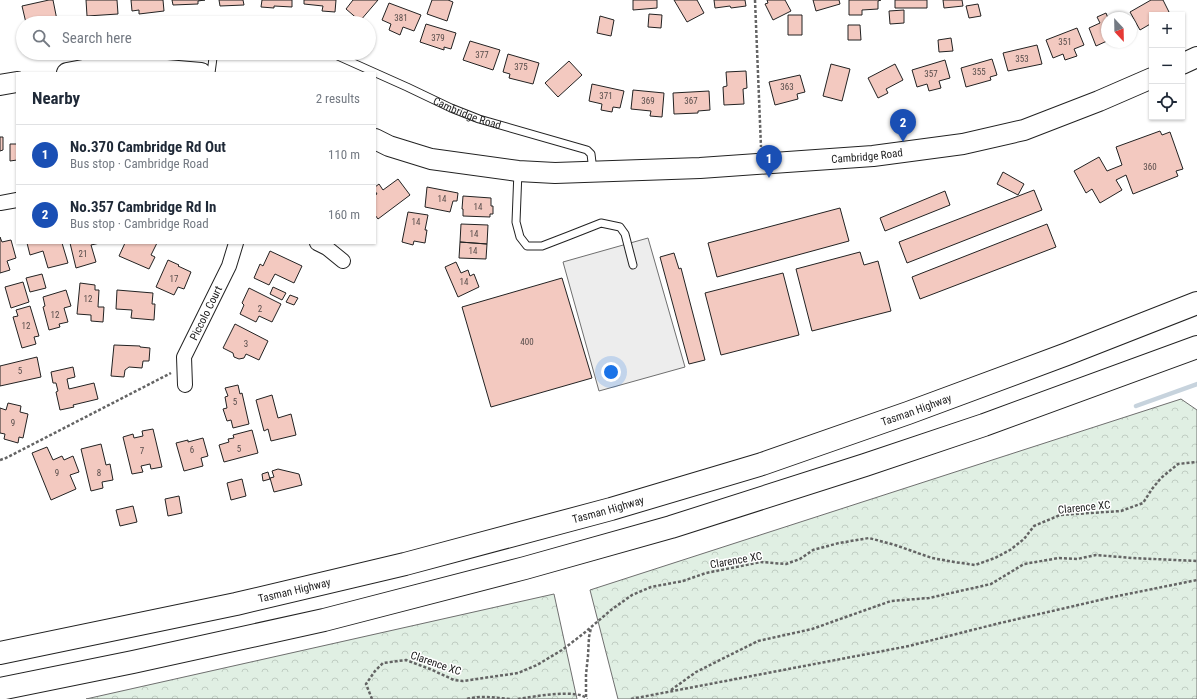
<!DOCTYPE html>
<html lang="en">
<head>
<meta charset="utf-8">
<style>
  body { margin:0; font-family:"Roboto Condensed",sans-serif; background:#f2f2f3; color:#1f2937 }
  .controls { position:absolute; right:12px; top:12px; display:grid; overflow:hidden; border-radius:0px; box-shadow:0 1px 3px #0004 }
  .controls button { width:36px; height:36px; display:grid; place-items:center; padding:0; border:0; border-bottom:1px solid #e0e1e3; background:#fff; color:#1f2937; font:20px sans-serif }
  .compass { position:absolute; left:1101px; top:12px; width:36px; height:36px; border-radius:50%; background:#fff; box-shadow:0 1px 3px #0004; rotate:158deg }
  .you { position:absolute; left:611px; top:372px; width:14px; height:14px; margin:-10px; border:3px solid #fff; border-radius:50%; background:#1a73e8; box-shadow:0 0 0 6px #1a73e833 }
  .badge { display:grid; place-items:center; width:26px; height:26px; border-radius:50%; background:#c62828; color:#fff; font-size:13px; font-weight:700 }
  .pin { position:absolute; translate:-50% -33px; filter:drop-shadow(0 1px 2px #0008) }
  .pin::after { content:''; position:absolute; top:21px; width:14px; height:12px; background:inherit; clip-path:polygon(0 0,100% 0,50% 100%) }
  .list { margin:0; padding:0; list-style:none }
  h2 { display:flex; justify-content:space-between; align-items:center; height:52px; margin:0; padding:0 16px; font-size:17px }
  h2 small { font-size:13px; font-weight:400; color:#747a83 }
  .list li { display:grid; grid-template-columns:26px 1fr auto; gap:12px; align-items:center; box-sizing:border-box; height:60px; padding:0 16px; border-top:1px solid #e0e1e3 }
  .list b { display:block; font-size:15px; white-space:nowrap }
  .list p { margin:0; font-size:13px; white-space:nowrap; color:#747a83 }
  .list em { font-size:13px; font-style:normal; color:#747a83 }
  .icon { flex:none; width:22px; height:22px; fill:none; stroke:currentColor; stroke-width:2; stroke-linecap:round; stroke-linejoin:round }
  .map { position:relative; flex:none; width:1197px; height:699px; overflow:hidden }
  .search { position:absolute; background:#fff; box-shadow:0 1px 3px #0004; left:16px; top:16px; width:360px; height:44px; display:flex; align-items:center; gap:10px; box-sizing:border-box; padding:0 14px; border-radius:22px; color:#747a83; font-size:15px }
  .panel { position:absolute; background:#fff; box-shadow:0 1px 3px #0004; left:16px; top:72px; width:360px; height:172px; border-radius:0px }
  .map>svg:first-child { display:block }
  .forest { fill:url(#forest-crowns); stroke:#6f6f6f }
  .parking { fill:#ededed; stroke:#6f6f6f }
  .lines { fill:none; stroke-linecap:round; stroke-linejoin:round }
  .stream { stroke:#c7d3dd; stroke-width:4.5 }
  .building { fill:#f3c9c0; stroke:#222 }
  .lane-casing { stroke:#222; stroke-width:9 }
  .street-casing { stroke:#222; stroke-width:16 }
  .secondary-casing { stroke:#222; stroke-width:22 }
  .highway-casing { stroke:#222; stroke-width:24 }
  .path { stroke:#646464; stroke-width:2.5; stroke-dasharray:3 2; stroke-linecap:butt }
  .lane { stroke:#fff; stroke-width:7 }
  .street { stroke:#fff; stroke-width:14 }
  .secondary { stroke:#fff; stroke-width:20 }
  .highway { stroke:#fff; stroke-width:22 }
  .labels { text-anchor:middle; stroke-width:3; stroke-linejoin:round; paint-order:stroke }
  .number-label { font-size:9px; fill:#564c4a }
  .street-label { font-size:11px; fill:#222; stroke:#fff }
</style>
</head>
<body>
<div class="map">
<svg width="1197" height="699" viewBox="0 0 1197 699">
  <defs>
    <pattern id="forest-crowns" width="20" height="18" patternUnits="userSpaceOnUse"><rect width="20" height="18" fill="#e0efe3"/><path d="M2 6a3 3 0 1 1 6 0M12 15a3 3 0 1 1 6 0" fill="none" stroke="#c0cdc2"/></pattern>
  </defs>
  <rect width="100%" height="100%" fill="#fff"/>
  <path class="forest" d="M1181,399L1197,410V699H618L590,590Z
    M554,594L577,699H86Z"/>
  <path class="parking" d="M648,238L685,367L599,391L563,262Z"/>
  <g class="lines">
    <path class="stream" d="M1136,406L1197,384"/>
  </g>
  <path class="building" d="M49,0H53L57,20L44,23L43,20L26,23L22,6Z
    M86,0H117L118,14L87,16Z
    M131,0H163L164,11L139,14V10L132,11Z
    M172,0H205L198,1V4L173,5Z
    M219,0H243L244,5L220,6Z
    M262,0H292V7L274,6V8L261,7Z
    M304,0H336L335,12L322,11L323,6L304,4Z
    M353,0H378L360,21L346,9Z
    M432,0H448L453,2L447,21L427,14Z
    M633,0H657V8L633,10Z
    M674,0H697L704,13L687,22Z
    M714,0H745L746,6L731,8L730,6L715,8Z
    M767,0H785L791,11L773,20L765,4L768,3Z
    M813,0H839L840,4L816,11Z
    M849,0H881L878,1V9L862,10V15H849Z
    M895,0H927V8H895Z
    M943,0H962L963,6L944,8Z
    M1151,0H1163L1169,12L1163,15H1152V23L1140,30L1130,12Z
    M389,3L421,15L414,31L403,27L400,35L389,30L391,24L382,20Z
    M978,4L981,16L969,18L966,6Z
    M904,10V23L890,24L889,11Z
    M1106,13L1108,18H1107V41L1096,46L1089,28L1100,23L1097,17Z
    M649,14L662,15L661,28L648,27Z
    M788,15H802V35H788Z
    M600,16L614,20L611,36L597,33Z
    M426,24L456,33L451,49L444,47V50L420,42Z
    M848,25H860L861,40H848Z
    M1077,28L1084,45L1074,49L1077,56L1065,60L1063,54L1053,58L1046,40Z
    M951,38L953,51L939,52L938,40Z
    M470,41L500,50L493,70L463,60Z
    M1037,45L1042,64L1008,71L1003,53Z
    M508,54L539,63L533,84L509,78L510,74L503,72Z
    M992,59L997,75L990,77L991,80L966,87L961,68Z
    M945,60L950,78L939,81L941,88L929,91L927,84L917,87L912,70Z
    M569,61L582,75L558,97L545,83Z
    M831,64L850,69L842,101L823,96Z
    M895,64L903,80L886,89L888,93L878,98L868,78Z
    M746,71L747,88L743,89L744,104L724,105L723,87L727,86L726,72Z
    M800,75L805,92L797,94L798,99L775,105L769,82Z
    M592,84L624,91L620,108L613,107L612,112L601,110L602,104L589,101Z
    M633,90L664,93L662,117L650,116L651,111L631,109Z
    M709,91L710,110L698,111V113L674,114L673,93Z
    M1160,131L1162,135L1170,132L1183,169L1176,171L1178,176L1133,194L1126,175L1116,180L1122,190L1100,203L1092,189L1086,193L1074,171L1099,157L1107,171L1122,165L1116,147Z
    M0,137H3V150L0,151Z
    M10,144H17V160L10,161Z
    M1003,172L1024,184L1018,195L997,184Z
    M398,179L410,195L378,219L375,215V195L377,194L375,191V187L379,184L383,190Z
    M427,187L458,193L457,201H453L450,212L425,207Z
    M1034,190L1042,210L907,263L899,242Z
    M945,191L950,205L885,231L880,218Z
    M463,196L491,198V206H493V214H490V217L463,216V209H462Z
    M840,208L849,241L717,277L708,243Z
    M408,212L428,215L425,230H427L425,243L414,241L413,245L402,242Z
    M461,224L488,225L487,244L460,242Z
    M1047,224L1056,247L920,299L912,277Z
    M0,237L2,242L11,240L16,258L7,261L10,270L0,273Z
    M460,242L487,244L486,259L459,258Z
    M27,243H62L68,263L48,268L43,251L30,255Z
    M70,243H100L91,245L96,262L76,268Z
    M125,243H157L151,255L155,257L149,269L119,256Z
    M270,251L302,266L294,283L275,274L269,285L254,278L260,264L263,266Z
    M860,252L864,265L878,261L891,311L812,331L796,269Z
    M674,253L679,269L681,268L705,360L689,364L660,257Z
    M168,260L179,265L178,266L191,272L184,289L178,287L174,295L156,287Z
    M456,262L461,273L468,270L470,276L474,274L479,287L458,297L445,267Z
    M783,273L799,335L721,355L705,293Z
    M42,274L46,288L30,292L26,278Z
    M562,278L592,378L491,407L462,307Z
    M23,282L29,302L11,308L5,287Z
    M80,283L95,285V290H99L98,307H104L103,322L91,321V315L77,314Z
    M273,287L286,293L282,300L270,294Z
    M249,288L281,304L272,322L259,316L256,322L240,314L244,305L242,303Z
    M66,290L71,306L64,308L68,322L59,324L60,327L49,330L43,307L45,306L43,297Z
    M117,290L153,293L152,304H155L154,320L131,318L132,310L116,309Z
    M290,295L298,298L294,305L286,302Z
    M30,306L39,336L34,337L36,344L22,348L13,317L18,316L16,310Z
    M235,324L268,341L259,360L246,354L244,358L239,359L234,357L233,353L223,348Z
    M114,345L140,346V347L150,348L149,361H143L142,368L129,367L125,370L124,377L111,376Z
    M37,357L41,377L0,386V366Z
    M73,367L75,377L67,379L69,389L94,383L98,399L73,405L74,407L60,410L56,392L58,391L56,383H53L51,372Z
    M238,385L240,394L242,393L249,424L233,428L231,420L227,421L223,409L227,408L225,397L228,396L225,388Z
    M272,395L278,418L291,414L296,435L271,441L268,429L264,431L256,400Z
    M8,403L21,406L20,412L28,414L23,438L19,437L18,443L4,439L5,434L0,433V408L6,410Z
    M153,429L162,467L151,469L150,464L141,466L143,472L132,474L123,437L133,434L134,438L143,436L142,431Z
    M252,430L258,453L224,462L219,445L229,442L228,439L234,438L233,435Z
    M203,438L208,456L201,458L203,466L184,471L176,443L188,440V442Z
    M101,444L106,465L110,464L113,480L102,482L103,488L91,491L81,449Z
    M47,447L53,460L62,456L64,460L73,456L79,472L70,475L76,489L51,500L32,453Z
    M278,469L299,474L302,485L274,492L270,478L274,477L272,471Z
    M268,472L270,479L263,481L262,474Z
    M242,479L246,496L231,500L227,483Z
    M179,496L182,513L168,516L165,499Z
    M133,506L137,522L120,526L116,510Z"/>
  <g class="lines">
    <g class="lane-casing">
      <g id="lane">
        <path id="s1" d="M331,53L407,87L451,108L479,119L587,150L591,154L593,171"/>
        <path d="M211,73L213,58L215,53"/>
        <path d="M518,171L516,222L520,237L527,246H542L568,236L601,223L620,227L625,234L633,265"/>
      </g>
    </g>
    <g class="street-casing">
      <g id="street">
        <path d="M0,203L17,200"/>
        <path d="M317,243L327,248L343,261"/>
        <path id="s2" d="M185,385L184,357L229,266L236,243"/>
      </g>
    </g>
    <g class="secondary-casing">
      <g id="secondary">
        <path d="M1182,64L1197,57"/>
        <path d="M67,73L83,70L143,68L201,73"/>
        <path d="M0,85L17,82"/>
        <path id="s3" d="M375,139L389,146L431,159L518,171L555,173L700,168L873,156L963,144L1024,130L1099,101L1152,78"/>
      </g>
    </g>
    <g class="highway-casing">
      <g id="highway">
        <path id="s4" d="M0,653L236,604L405,564L611,509L762,464L908,413L1067,354L1197,303"/>
        <path d="M0,689L133,662L324,620L525,568L671,527L865,465L984,425L1197,347"/>
      </g>
    </g>
    <path class="path" d="M755,0L761,147
      M0,460L6,458L171,373
      M671,690L696,672L758,641L812,629L891,601L929,598L991,584L1024,564L1059,558L1077,559L1096,555L1132,558L1197,561
      M586,697V674L588,656L589,637L591,628
      M372,699L366,684L375,671L383,663L406,660L430,669L454,680L463,681L518,673L537,665L562,650L583,634L611,610L632,595L651,587L683,581L706,573L761,562L786,564L800,559L813,550L839,543L869,538L895,545L932,558L954,562L975,565L995,558L1010,550L1024,539L1034,526L1060,515L1121,511L1143,503L1152,489L1161,478L1178,464L1197,462
      M467,699C482,695 496,698 511,699
      M518,699C532,697 578,688 587,699
      M631,699L909,646L996,624L1113,597L1197,580"/>
    <use href="#lane" class="lane"/>
    <use href="#street" class="street"/>
    <use href="#secondary" class="secondary"/>
    <use href="#highway" class="highway"/>
  </g>
  <g class="labels">
    <g class="number-label">
      <text x="401" y="21">381</text>
      <text x="438" y="41">379</text>
      <text x="1065" y="45">351</text>
      <text x="482" y="58">377</text>
      <text x="1022" y="62">353</text>
      <text x="521" y="70">375</text>
      <text x="979" y="75">355</text>
      <text x="931" y="77">357</text>
      <text x="787" y="90">363</text>
      <text x="606" y="99">371</text>
      <text x="648" y="104">369</text>
      <text x="691" y="104">367</text>
      <text x="1150" y="170">360</text>
      <text x="442" y="202">14</text>
      <text x="478" y="210">14</text>
      <text x="416" y="225">14</text>
      <text x="474" y="237">14</text>
      <text x="473" y="254">14</text>
      <text x="83" y="257">21</text>
      <text x="174" y="282">17</text>
      <text x="464" y="285">14</text>
      <text x="88" y="302">12</text>
      <text x="260" y="312">2</text>
      <text x="55" y="318">12</text>
      <text x="26" y="329">12</text>
      <text x="527" y="345">400</text>
      <text x="246" y="347">3</text>
      <text x="20" y="374">5</text>
      <text x="235" y="405">5</text>
      <text x="13" y="426">9</text>
      <text x="239" y="452">5</text>
      <text x="192" y="453">6</text>
      <text x="142" y="454">7</text>
      <text x="57" y="476">9</text>
      <text x="99" y="476">8</text>
    </g>
    <g class="street-label">
      <text dy="4" stroke="none"><textPath href="#s1" startOffset="149">Cambridge Road</textPath></text>
      <text dy="4" stroke="none"><textPath href="#s3" startOffset="497">Cambridge Road</textPath></text>
      <text dy="4" stroke="none"><textPath href="#s2" startOffset="77">Piccolo Court</textPath></text>
      <text dy="4" stroke="none"><textPath href="#s4" startOffset="949">Tasman Highway</textPath></text>
      <text transform="translate(1084 507) rotate(-6)" y="4">Clarence XC</text>
      <text dy="4" stroke="none"><textPath href="#s4" startOffset="625">Tasman Highway</textPath></text>
      <text transform="translate(736 560) rotate(-10)" y="4">Clarence XC</text>
      <text dy="4" stroke="none"><textPath href="#s4" startOffset="301">Tasman Highway</textPath></text>
      <text transform="translate(436 663) rotate(19)" y="4">Clarence XC</text>
    </g>
  </g>
</svg>
<div class="controls">
<button>+</button>
<button>−</button>
<button><svg class="icon" aria-label="locate" viewBox="0 0 24 24"><circle cx="12" cy="12" r="6"/><path d="M12 2v4M12 18v4M2 12h4M18 12h4"/></svg></button>
</div>
<svg class="compass" viewBox="-18 -18 36 36"><path d="M0-13l5 13h-10z" fill="#e53935"/><path d="M0 13l5-13h-10z" fill="#747a83"/></svg>
<div class="you"></div>
<div class="pin badge" style="left:769px;top:178px;background:#1a4fb4">1</div>
<div class="pin badge" style="left:903px;top:142px;background:#1a4fb4">2</div>
<div class="search"><svg class="icon" aria-label="search" viewBox="0 0 24 24"><circle cx="10" cy="10" r="6"/><path d="M15 15l6 6"/></svg>Search here</div>
<section class="panel">
<h2>Nearby<small>2 results</small></h2>
<ul class="list">
<li><span class="badge" style="background:#1a4fb4">1</span><div><b>No.370 Cambridge Rd Out</b><p>Bus stop · Cambridge Road</p></div><em>110 m</em></li>
<li><span class="badge" style="background:#1a4fb4">2</span><div><b>No.357 Cambridge Rd In</b><p>Bus stop · Cambridge Road</p></div><em>160 m</em></li>
</ul>
</section>
</div>
</body>
</html>
